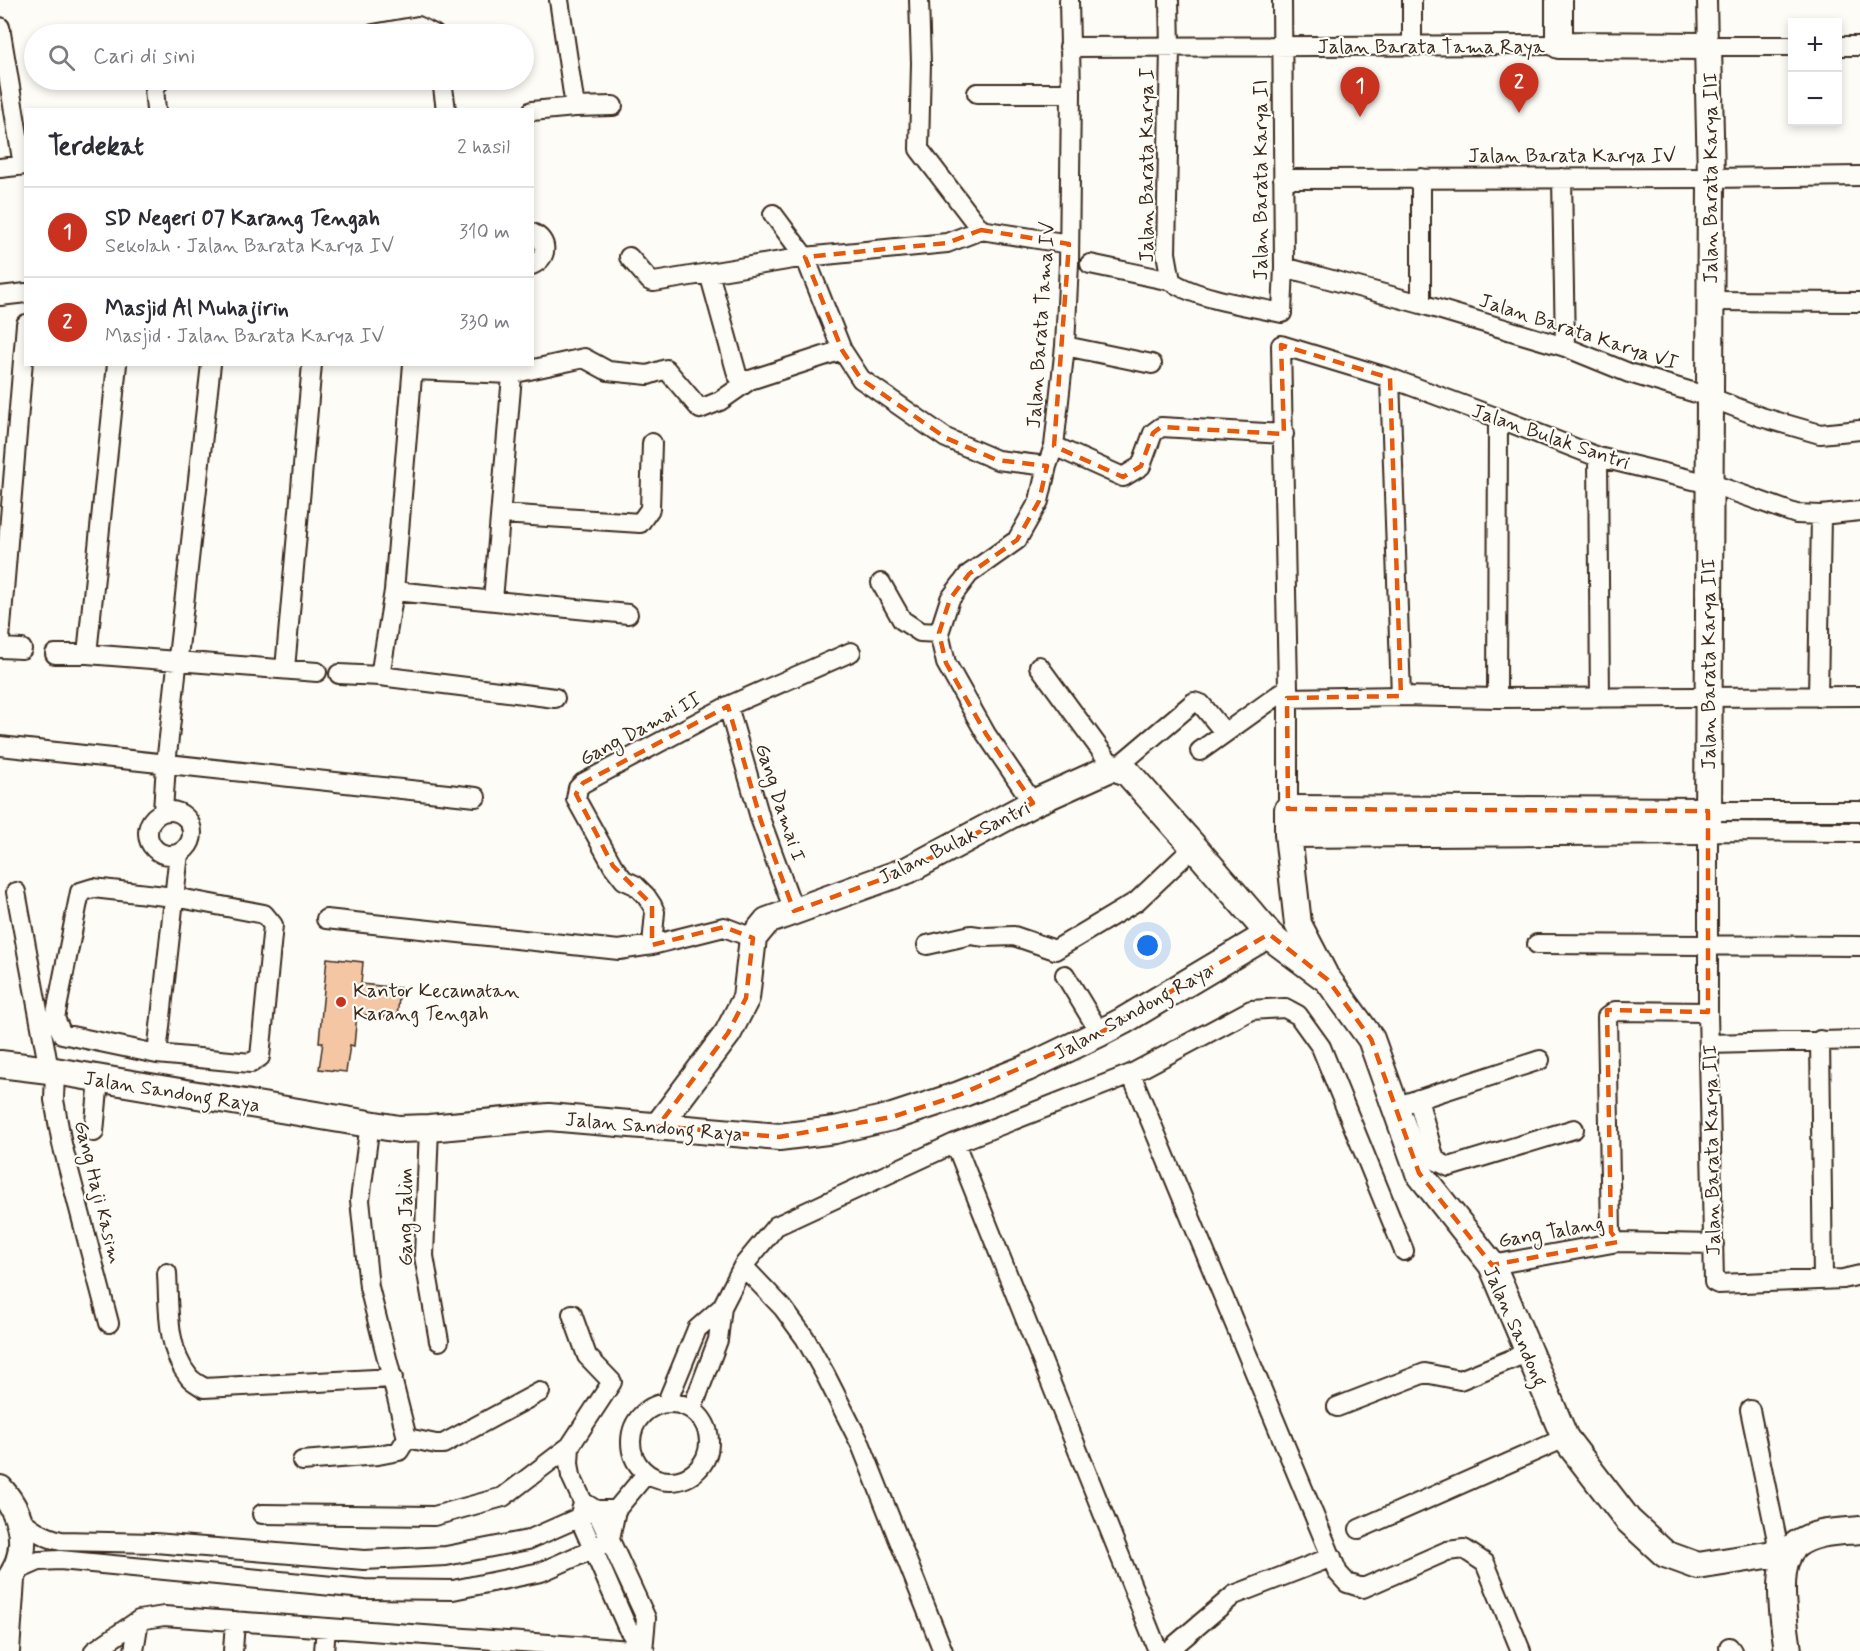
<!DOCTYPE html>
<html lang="id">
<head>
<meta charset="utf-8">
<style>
  body { margin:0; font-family:Mynerve,sans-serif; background:#f2f2f3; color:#2b2b33 }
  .controls { position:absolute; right:18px; top:18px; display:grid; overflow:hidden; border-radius:0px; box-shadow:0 3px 9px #0003 }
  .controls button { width:54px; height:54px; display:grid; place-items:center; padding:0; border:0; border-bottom:2px solid #e1e1e2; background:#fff; color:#2b2b33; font:30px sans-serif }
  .you { position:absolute; left:1148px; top:946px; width:21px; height:21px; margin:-15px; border:4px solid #fff; border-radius:50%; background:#1a73e8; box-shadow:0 0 0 9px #1a73e833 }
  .badge { display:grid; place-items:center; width:39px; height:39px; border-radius:50%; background:#c8321e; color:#fff; font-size:20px; font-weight:700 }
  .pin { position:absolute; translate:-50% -50px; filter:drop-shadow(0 2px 3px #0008) }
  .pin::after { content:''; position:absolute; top:32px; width:21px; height:18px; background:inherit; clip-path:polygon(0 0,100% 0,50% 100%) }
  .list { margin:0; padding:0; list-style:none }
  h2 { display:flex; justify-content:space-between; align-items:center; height:78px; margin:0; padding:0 24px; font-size:26px }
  h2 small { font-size:20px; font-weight:400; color:#7c7c81 }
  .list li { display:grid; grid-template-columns:39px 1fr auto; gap:18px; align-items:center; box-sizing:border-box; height:90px; padding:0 24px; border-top:2px solid #e1e1e2 }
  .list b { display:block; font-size:22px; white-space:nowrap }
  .list p { margin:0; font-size:20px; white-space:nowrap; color:#7c7c81 }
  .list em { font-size:20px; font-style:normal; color:#7c7c81 }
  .icon { flex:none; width:33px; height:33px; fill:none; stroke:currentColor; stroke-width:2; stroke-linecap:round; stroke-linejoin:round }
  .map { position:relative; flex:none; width:1860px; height:1651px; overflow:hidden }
  .search { position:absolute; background:#fff; box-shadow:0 3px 9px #0003; left:24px; top:24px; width:510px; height:66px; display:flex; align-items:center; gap:15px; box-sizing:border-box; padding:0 21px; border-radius:33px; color:#7c7c81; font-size:22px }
  .panel { position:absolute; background:#fff; box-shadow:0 3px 9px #0003; left:24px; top:108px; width:510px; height:258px; border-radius:0px }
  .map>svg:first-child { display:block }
  .building { fill:#f4c6a4; stroke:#3b2a1e; stroke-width:1.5 }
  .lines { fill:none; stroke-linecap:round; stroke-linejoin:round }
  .street-casing { stroke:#3b2a1e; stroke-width:22 }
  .secondary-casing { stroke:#3b2a1e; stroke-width:30 }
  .street { stroke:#fdfcf7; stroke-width:18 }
  .secondary { stroke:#fdfcf7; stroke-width:26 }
  .marked { fill:none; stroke:#e8590c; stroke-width:4.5; stroke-dasharray:12 8; stroke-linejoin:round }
  .poi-dot { fill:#c8321e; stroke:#fdfcf7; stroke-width:2 }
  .labels { text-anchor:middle; stroke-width:4.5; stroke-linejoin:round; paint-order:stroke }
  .street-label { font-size:20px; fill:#3b2a1e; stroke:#fdfcf7 }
  .poi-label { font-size:20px; fill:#3b2a1e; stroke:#fdfcf7; text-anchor:start }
</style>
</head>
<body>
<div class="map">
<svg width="1860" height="1651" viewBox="0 0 1860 1651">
  <rect width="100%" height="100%" fill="#fdfcf7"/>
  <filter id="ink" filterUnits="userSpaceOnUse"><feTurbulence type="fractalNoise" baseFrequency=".0167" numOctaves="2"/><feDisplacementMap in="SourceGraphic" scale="12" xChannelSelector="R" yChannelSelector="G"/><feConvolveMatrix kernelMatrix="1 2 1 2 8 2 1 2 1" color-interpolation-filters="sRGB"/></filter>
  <g filter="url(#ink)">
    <path class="building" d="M327,958L363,962L361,984L400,988L397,1018L357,1014L354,1046L350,1045L346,1072L319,1069L323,1042H319Z"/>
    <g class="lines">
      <g class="street-casing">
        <path id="street" d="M559,0L575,107
          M919,0L921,63L919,149L981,230L1069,244
          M1169,0L1170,48L1166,253L1171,281
          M1707,0L1708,46H1792
          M0,27L23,165
          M373,34L418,26L434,34
          M1412,44V0
          M1838,46H1860
          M1069,47L1559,45
          M442,80L446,110
          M977,93H1071
          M156,110L154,88L161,80
          M532,111L575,107L613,106
          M0,168L26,165
          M1562,178L1565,347
          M1283,179L1711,178L1860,176
          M773,214L805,257L842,350L861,379L946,438L997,460L1047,466
          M532,233C549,240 548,258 532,265
          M629,257L650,281L654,282L805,257L947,243L981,230
          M1090,264L1171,281C1194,298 1253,307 1282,313L1284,267L1282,0
          M1284,267L1421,304L1565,347L1629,373L1709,397L1761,417L1820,434L1860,430
          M709,273L737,374L741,380H750L842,350
          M0,296L26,293
          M1711,301L1860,302
          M1421,304V178
          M1065,346L1152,364
          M413,370L511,374L584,358L608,371L648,375L666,369L700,409L720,401L750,380
          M1390,378L1401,696
          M1054,446L1123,477L1141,466L1153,433L1161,427L1284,434
          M1598,457L1600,698
          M501,514L640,523L650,509L652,443
          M881,583L902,620L920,632L939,633
          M394,591L628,614
          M493,600L513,364
          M0,639L26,324
          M0,648L22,649
          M55,654H87L317,672
          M87,654L117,364
          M1039,666L1113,767
          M285,669L312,364
          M339,674L380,676L555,698
          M380,676L394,591L413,364
          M1818,697L1821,515
          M1287,698L1401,696L1497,698L1860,696
          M1497,698L1498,418
          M728,706L761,821L794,911
          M0,746L476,797
          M1200,751L1288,688
          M1116,768L1194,702L1201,704L1225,733
          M1033,803L986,734L946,663L939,633L950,599L969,574L1017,540L1039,501L1047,466L1054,446L1065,346L1069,263L1071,93L1069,0
          M1288,809V688L1281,345L1390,378L1498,418L1598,457L1718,486L1796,514L1821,515L1860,511
          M163,811L166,764L211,364
          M1708,811H1860
          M148 833a22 22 0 1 1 44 0a22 22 0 1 1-44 0Z
          M1860,832L1708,831V1012L1714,1282L1718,1284L1843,1279L1860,1275
          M93,888L174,897L264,914L273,925L260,1057L251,1063L157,1054L62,1034L55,1018L80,892Z
          M16,892L49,1070
          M326,919L619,950L652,945L724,927L753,938
          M1537,944L1860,946
          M652,945L655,912L652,905L646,896L635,885L624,880L613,866L576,799L578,788L583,783L728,706L851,652
          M927,945L971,935L985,937L1014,936L1055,950L1137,901L1194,847
          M1065,975L1100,1033
          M1820,1040L1823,1279
          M1709,1044L1860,1040
          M157,1054L179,853
          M55,1072L54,1100L62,1144L109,1323
          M1131,1074L1338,1573L1347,1583L1363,1588L1447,1551L1464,1549L1485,1563L1521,1651
          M1418,1099L1435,1160L1449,1167L1574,1129
          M1407,1103L1540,1060
          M429,1128L424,1256L439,1341
          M94,1132L99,1079
          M955,1143L1158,1651
          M1618,1242L1614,1239L1611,1232L1607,1017L1615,1011L1708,1012
          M1492,1265L1618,1242L1714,1244
          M743,1266L783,1308L805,1338L825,1374L861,1445L943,1651
          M167,1273C169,1307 166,1349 189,1377C193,1382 200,1385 204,1388L393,1378
          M572,1314L587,1356L612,1382L570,1446L569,1463L571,1476L583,1502L596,1510L646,1618L643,1651
          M667,1402L697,1329L722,1307
          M631 1442a39 39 0 1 1 78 0a39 39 0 1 1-78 0Z
          M1337,1407L1425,1373L1460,1380L1529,1352
          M692,1409L718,1340L722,1307L743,1266L776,1226L955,1143L1131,1074L1251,1010L1285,1008L1298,1015L1321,1047L1404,1251
          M1750,1410L1777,1540L1773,1554
          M407,1438L436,1444H443L540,1392
          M302,1461L378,1455L399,1451L407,1438L369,1287L360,1200L370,1123
          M582,1507L579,1517L627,1627L643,1651
          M262,1514L434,1516L503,1497L570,1446
          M18,1517C32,1529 43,1537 61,1541L155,1543L364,1560L446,1556L528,1540L596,1510H616
          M1359,1529L1565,1438
          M16,1571L39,1561L60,1560L364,1589L453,1590L541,1572L593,1549L610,1539L616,1510L646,1474
          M1729,1647L1732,1651
          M94,1651L139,1620L164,1616L645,1651
          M134,1651L139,1620
          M233,1651L235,1621
          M324,1651L326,1628
          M1168,1651L1234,1595L1332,1557"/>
      </g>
      <g class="secondary-casing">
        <path id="secondary" d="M1288,834L1708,831L1711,178L1708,46L1559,45V0
          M1324,974L1298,924L1288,834V809L1708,811
          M0,1064L49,1070L399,1129L429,1128L549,1117L779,1137L835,1130L892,1117L959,1095L1027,1068L1100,1033L1123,1021L1269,934
          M658,1126L728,1033L746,998L753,938L767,921L908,870L1033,803L1113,767L1127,772L1194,847L1269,934L1277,942L1328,980L1371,1039L1419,1173L1492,1265L1565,1438L1628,1520L1665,1554L1698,1566L1773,1554L1787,1558
          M0,1489C28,1521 31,1560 0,1591
          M6,1651L11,1580
          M1788,1651C1785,1625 1772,1561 1797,1544C1815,1531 1839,1532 1860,1530"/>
      </g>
      <use href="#street" class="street"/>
      <use href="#secondary" class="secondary"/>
    </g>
  </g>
  <path class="marked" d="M981,230L1069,244L1054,446L1123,477L1141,466L1153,433L1161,427L1284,434L1281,345L1390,378L1401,696L1287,698L1288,809L1708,811V1012L1607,1010L1611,1232L1618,1242L1492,1265L1419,1173L1371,1039L1328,980L1269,934L1100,1033L959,1095L892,1117L779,1137L658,1126L728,1033L746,998L753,938L724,927L652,945V905L613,866L576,794L583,783L728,706L761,821L794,911L908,870L1033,803L986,734L946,663L939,633L950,599L969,574L1017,540L1039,501L1047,466L997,460L946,438L861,379L842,350L805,257L947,243Z"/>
  <circle class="poi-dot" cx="341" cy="1002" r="6"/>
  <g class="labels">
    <g class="street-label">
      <text x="1431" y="53">Jalan Barata Tama Raya</text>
      <text x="1572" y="162">Jalan Barata Karya IV</text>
      <text transform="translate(1146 165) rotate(-90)" y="7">Jalan Barata Karya I</text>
      <text transform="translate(1710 178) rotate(-90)" y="7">Jalan Barata Karya III</text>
      <text transform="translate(1260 180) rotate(-90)" y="7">Jalan Barata Karya II</text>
      <text transform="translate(1040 325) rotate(-86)" y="7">Jalan Barata Tama IV</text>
      <text transform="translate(1579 331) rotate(18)" y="7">Jalan Barata Karya VI</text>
      <text transform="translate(1551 436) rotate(19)" y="7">Jalan Bulak Santri</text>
      <text transform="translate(1708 664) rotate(-90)" y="7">Jalan Barata Karya III</text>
      <text transform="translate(640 728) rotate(-28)" y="7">Gang Damai II</text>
      <text transform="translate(781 802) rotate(72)" y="7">Gang Damai I</text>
      <text transform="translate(954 842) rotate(-26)" y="7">Jalan Bulak Santri</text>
      <text transform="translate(1133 1011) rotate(-29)" y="7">Jalan Sandong Raya</text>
      <text transform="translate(172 1091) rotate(9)" y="7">Jalan Sandong Raya</text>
      <text transform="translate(654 1126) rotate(5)" y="7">Jalan Sandong Raya</text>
      <text transform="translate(1711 1150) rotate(-91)" y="7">Jalan Barata Karya III</text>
      <text transform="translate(99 1192) rotate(76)" y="7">Gang Haji Kasim</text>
      <text transform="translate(405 1217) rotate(-90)" y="7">Gang Jalim</text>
      <text transform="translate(1551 1231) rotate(-10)" y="7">Gang Talang</text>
      <text transform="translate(1516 1326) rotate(66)" y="7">Jalan Sandong</text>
    </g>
    <g class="poi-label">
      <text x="353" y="997">Kantor Kecamatan<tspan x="353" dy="23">Karang Tengah</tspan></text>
    </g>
  </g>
</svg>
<div class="controls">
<button>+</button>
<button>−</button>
</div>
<div class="you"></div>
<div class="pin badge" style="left:1360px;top:117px">1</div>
<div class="pin badge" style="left:1519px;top:113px">2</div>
<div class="search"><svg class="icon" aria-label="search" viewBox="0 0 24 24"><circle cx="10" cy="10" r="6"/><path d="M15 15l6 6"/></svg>Cari di sini</div>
<section class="panel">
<h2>Terdekat<small>2 hasil</small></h2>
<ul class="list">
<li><span class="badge">1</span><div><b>SD Negeri 07 Karang Tengah</b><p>Sekolah · Jalan Barata Karya IV</p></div><em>310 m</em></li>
<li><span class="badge">2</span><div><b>Masjid Al Muhajirin</b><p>Masjid · Jalan Barata Karya IV</p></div><em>330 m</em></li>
</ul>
</section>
</div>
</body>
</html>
